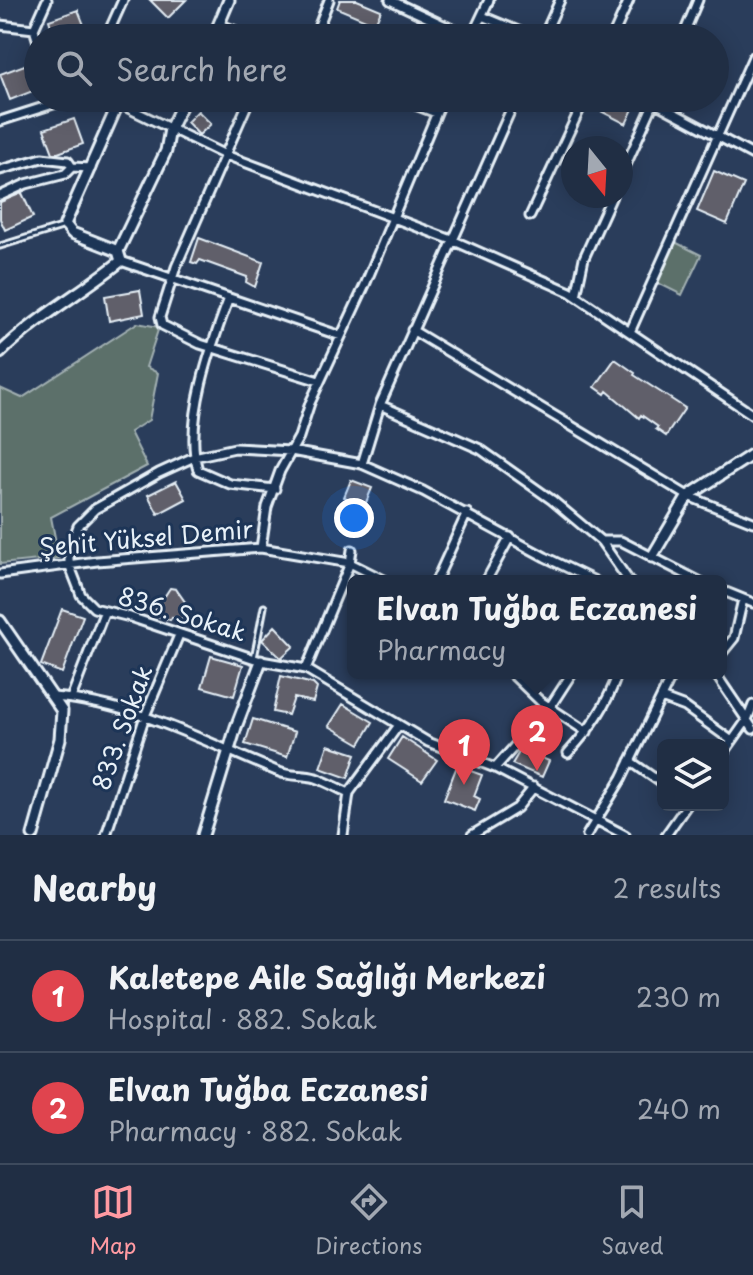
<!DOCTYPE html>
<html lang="en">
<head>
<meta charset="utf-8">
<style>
  body { margin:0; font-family:"Playpen Sans",sans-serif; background:#2d3a4f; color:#f1f3f6 }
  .controls { position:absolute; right:24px; bottom:24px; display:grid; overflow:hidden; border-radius:12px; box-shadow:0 4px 20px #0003 }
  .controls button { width:72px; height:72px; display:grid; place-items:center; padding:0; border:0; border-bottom:2px solid #3d4a5d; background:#202e44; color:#f1f3f6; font:40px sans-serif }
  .compass { position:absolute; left:561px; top:136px; width:72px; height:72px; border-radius:50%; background:#202e44; box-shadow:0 4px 20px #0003; rotate:162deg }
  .you { position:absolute; left:354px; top:518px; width:28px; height:28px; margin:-20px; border:6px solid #fff; border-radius:50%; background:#1a73e8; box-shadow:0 0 0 12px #1a73e833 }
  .badge { display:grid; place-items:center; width:52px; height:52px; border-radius:50%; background:#ff9aa2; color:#fff; font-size:26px; font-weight:700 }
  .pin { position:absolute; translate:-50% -66px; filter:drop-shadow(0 2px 4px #0008) }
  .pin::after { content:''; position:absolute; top:42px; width:28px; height:24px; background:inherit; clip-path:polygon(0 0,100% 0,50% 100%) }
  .popup { position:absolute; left:347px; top:575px; width:380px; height:104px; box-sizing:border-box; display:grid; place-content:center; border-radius:12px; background:#202e44; filter:drop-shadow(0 2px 6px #0005); font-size:26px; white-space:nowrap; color:#a2a8b2 }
  .popup b { font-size:30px; color:#f1f3f6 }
  .popup::after { content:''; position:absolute; left:50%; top:100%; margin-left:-16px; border:16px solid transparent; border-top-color:#202e44 }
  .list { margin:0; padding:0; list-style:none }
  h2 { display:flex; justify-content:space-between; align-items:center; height:104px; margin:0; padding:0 32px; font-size:34px }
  h2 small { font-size:26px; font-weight:400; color:#a2a8b2 }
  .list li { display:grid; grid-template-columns:52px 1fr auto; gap:24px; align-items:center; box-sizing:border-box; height:112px; padding:0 32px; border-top:2px solid #3d4a5d }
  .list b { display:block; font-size:30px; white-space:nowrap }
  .list p { margin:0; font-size:26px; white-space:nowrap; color:#a2a8b2 }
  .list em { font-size:26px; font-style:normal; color:#a2a8b2 }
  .icon { flex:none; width:44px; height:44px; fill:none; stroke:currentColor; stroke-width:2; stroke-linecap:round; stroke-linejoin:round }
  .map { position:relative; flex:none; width:753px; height:835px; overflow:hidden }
  .search { position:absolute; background:#202e44; box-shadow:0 4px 20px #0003; left:24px; right:24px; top:24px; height:88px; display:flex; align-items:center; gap:20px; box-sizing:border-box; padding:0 28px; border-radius:44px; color:#a2a8b2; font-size:30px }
  .sheet { height:328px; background:#202e44 }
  nav { display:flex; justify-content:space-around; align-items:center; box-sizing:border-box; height:112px; border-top:2px solid #3d4a5d; background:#202e44; font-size:22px; color:#a2a8b2 }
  nav a { display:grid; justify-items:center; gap:4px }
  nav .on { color:#ff9aa2 }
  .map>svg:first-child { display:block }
  .green { fill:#5c706b; stroke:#a2b0b2; stroke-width:2 }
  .building { fill:#605f6a; stroke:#e8f1f8; stroke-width:2 }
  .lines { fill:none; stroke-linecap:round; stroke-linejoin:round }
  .lane-casing { stroke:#e8f1f8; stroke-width:9 }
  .street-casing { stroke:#e8f1f8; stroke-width:13 }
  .secondary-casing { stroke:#e8f1f8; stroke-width:15 }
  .lane { stroke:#1d3557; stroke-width:3 }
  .street { stroke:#1d3557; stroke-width:7 }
  .secondary { stroke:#1d3557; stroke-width:9 }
  .labels { text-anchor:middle; stroke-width:6; stroke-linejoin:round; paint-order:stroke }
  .street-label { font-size:24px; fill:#e8f1f8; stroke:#1d3557 }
</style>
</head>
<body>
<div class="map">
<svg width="753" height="835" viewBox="0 0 753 835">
  <rect width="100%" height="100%" fill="#2a3d5b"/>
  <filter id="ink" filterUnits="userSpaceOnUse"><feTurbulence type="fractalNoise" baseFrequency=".0125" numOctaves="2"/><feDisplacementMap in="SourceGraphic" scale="16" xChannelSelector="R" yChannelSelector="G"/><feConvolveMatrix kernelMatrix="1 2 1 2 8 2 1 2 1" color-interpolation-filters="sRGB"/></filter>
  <g filter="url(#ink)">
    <path class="green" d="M675,242L701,255L682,295L656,282Z
      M137,323L159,327L146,367L158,373L149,420L130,432L147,466L51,517L59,558L0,564V388L22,398Z"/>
    <path class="building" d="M150,0H186L168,18Z
      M340,0H357L381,10L375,24L337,8Z
      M78,10L88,35L80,38H55L49,20Z
      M30,63L38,89L10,100L0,74Z
      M601,98H617L634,107L626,124L595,108Z
      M198,111L211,124L199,135L187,122Z
      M74,119L83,144L58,153H53L44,129Z
      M714,171L744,184L727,224L697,211Z
      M22,193L33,217L5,230L0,219V202Z
      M199,238L263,262L255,287L246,282L247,277L200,260L197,264L191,262Z
      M140,290L144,314L109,321L105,296Z
      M615,359L635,373L634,375L685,408L666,436L656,429L658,427L641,415L639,418L607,391L605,394L595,387Z
      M351,480L372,488L365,505L344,497Z
      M176,481L186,499L158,514L148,495Z
      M170,588L176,589L190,609L185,612L180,622L172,617L170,620L158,616V613L155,611Z
      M62,609L83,616L62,673L41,665Z
      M275,626L294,646L281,658L262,640Z
      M211,656L243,665L234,696L202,687Z
      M281,676L313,684L317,688L313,702L294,698L288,715L273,712Z
      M343,704L373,722L360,744L329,726Z
      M253,719L295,732L287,757L245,744Z
      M402,737L437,760L422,781L388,759Z
      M328,745L356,754L348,778L320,768Z
      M521,749L549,761L542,777L512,764Z
      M457,766L482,775L474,796L480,799L475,811L444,799Z"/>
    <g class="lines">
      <g class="lane-casing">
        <path id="lane" d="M0,246L65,226
          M254,658L264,607"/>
      </g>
      <g class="street-casing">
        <path id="street" d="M390,0L471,38
          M482,16L535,38
          M219,24L253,38
          M0,25L34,29L47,0
          M34,29L38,42
          M106,38L123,0
          M314,38L329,0
          M471,38L489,0
          M543,38L560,0
          M612,38L629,0
          M682,38L698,0
          M90,98L124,106L223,154L452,240L570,292L753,415
          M250,98L176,267L160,317L162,325L200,344L319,381
          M397,98L436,113
          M646,98L753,155
          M0,121L72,98
          M0,170L42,158L68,161L72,167L91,168
          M621,176L655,100
          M0,196L26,184L65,174L72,167
          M530,216L585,98
          M121,261L341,336
          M576,296L584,258L612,196
          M229,298C212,343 183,423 198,470L230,484L275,489
          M412,330L688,496L753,522
          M630,332L753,57
          M380,405L480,449L552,500L601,541L629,581
          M362,464L380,405L516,98
          M601,541H621L699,581
          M261,548L267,507L280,471L299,437L310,403L365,285L443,98
          M0,574L97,561L261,548L350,563L386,581
          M436,581L467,513
          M486,581L510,537
          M595,581L545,557L423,491L362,464L291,451L235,448L194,457L159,473L95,509L78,526L69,550V564L78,587L81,595L94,608L130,617L261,661L306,669L428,742L495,768L625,835
          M721,590L753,603
          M721,654L734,638L743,599
          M306,669L350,563L352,550
          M511,673L540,701L587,732
          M715,673L753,729
          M53,697C135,703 205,742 279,772C291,777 304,774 316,778C327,782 338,788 349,793
          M71,698L104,613
          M661,698L685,707L732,741
          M568,753C591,728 607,705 618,673
          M723,754L747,720L753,705
          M630,761L663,784
          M495,768L550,707L572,673
          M106,835L145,716L179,635
          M343,835L349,793L399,725
          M472,835L517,808L534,787
          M587,835L622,778L673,673
          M666,835L687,805"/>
      </g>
      <g class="secondary-casing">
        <path id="secondary" d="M213,38L229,0
          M118,104L65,224L72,233L118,251
          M0,353C37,317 81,293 121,261L118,251L166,151L170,129L185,98
          M652,557L688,496L753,454
          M0,621L62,711L60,739L33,835
          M203,835L236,727L261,661"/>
      </g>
      <use href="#lane" class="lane"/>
      <use href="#street" class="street"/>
      <use href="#secondary" class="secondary"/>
    </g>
  </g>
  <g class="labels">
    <g class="street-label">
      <text transform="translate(146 539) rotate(-5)" y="8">Şehit Yüksel Demir</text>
      <text transform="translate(182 615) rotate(17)" y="8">836. Sokak</text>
      <text transform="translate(123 728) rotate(-70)" y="8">833. Sokak</text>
    </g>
  </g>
</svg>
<div class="controls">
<button><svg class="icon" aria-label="layers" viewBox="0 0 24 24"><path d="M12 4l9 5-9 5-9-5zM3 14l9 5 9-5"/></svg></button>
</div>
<svg class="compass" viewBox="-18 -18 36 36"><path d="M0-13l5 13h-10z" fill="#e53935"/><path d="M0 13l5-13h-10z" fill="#a2a8b2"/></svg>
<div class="you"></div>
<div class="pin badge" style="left:464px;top:785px;background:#e0444e">1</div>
<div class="pin badge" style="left:537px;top:771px;background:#e0444e">2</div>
<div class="popup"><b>Elvan Tuğba Eczanesi</b>Pharmacy</div>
<div class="search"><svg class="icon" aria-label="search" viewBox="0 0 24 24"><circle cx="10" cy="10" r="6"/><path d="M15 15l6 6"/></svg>Search here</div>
</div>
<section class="sheet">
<h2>Nearby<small>2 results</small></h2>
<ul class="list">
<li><span class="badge" style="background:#e0444e">1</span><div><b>Kaletepe Aile Sağlığı Merkezi</b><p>Hospital · 882. Sokak</p></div><em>230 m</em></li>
<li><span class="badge" style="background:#e0444e">2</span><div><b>Elvan Tuğba Eczanesi</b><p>Pharmacy · 882. Sokak</p></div><em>240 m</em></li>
</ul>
</section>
<nav>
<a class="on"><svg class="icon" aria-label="map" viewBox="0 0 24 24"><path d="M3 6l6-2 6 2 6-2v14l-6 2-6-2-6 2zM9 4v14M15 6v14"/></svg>Map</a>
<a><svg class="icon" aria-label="directions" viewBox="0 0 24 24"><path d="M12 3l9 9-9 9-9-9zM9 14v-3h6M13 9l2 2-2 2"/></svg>Directions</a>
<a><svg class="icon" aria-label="saved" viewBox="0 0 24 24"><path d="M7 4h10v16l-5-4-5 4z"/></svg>Saved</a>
</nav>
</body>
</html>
